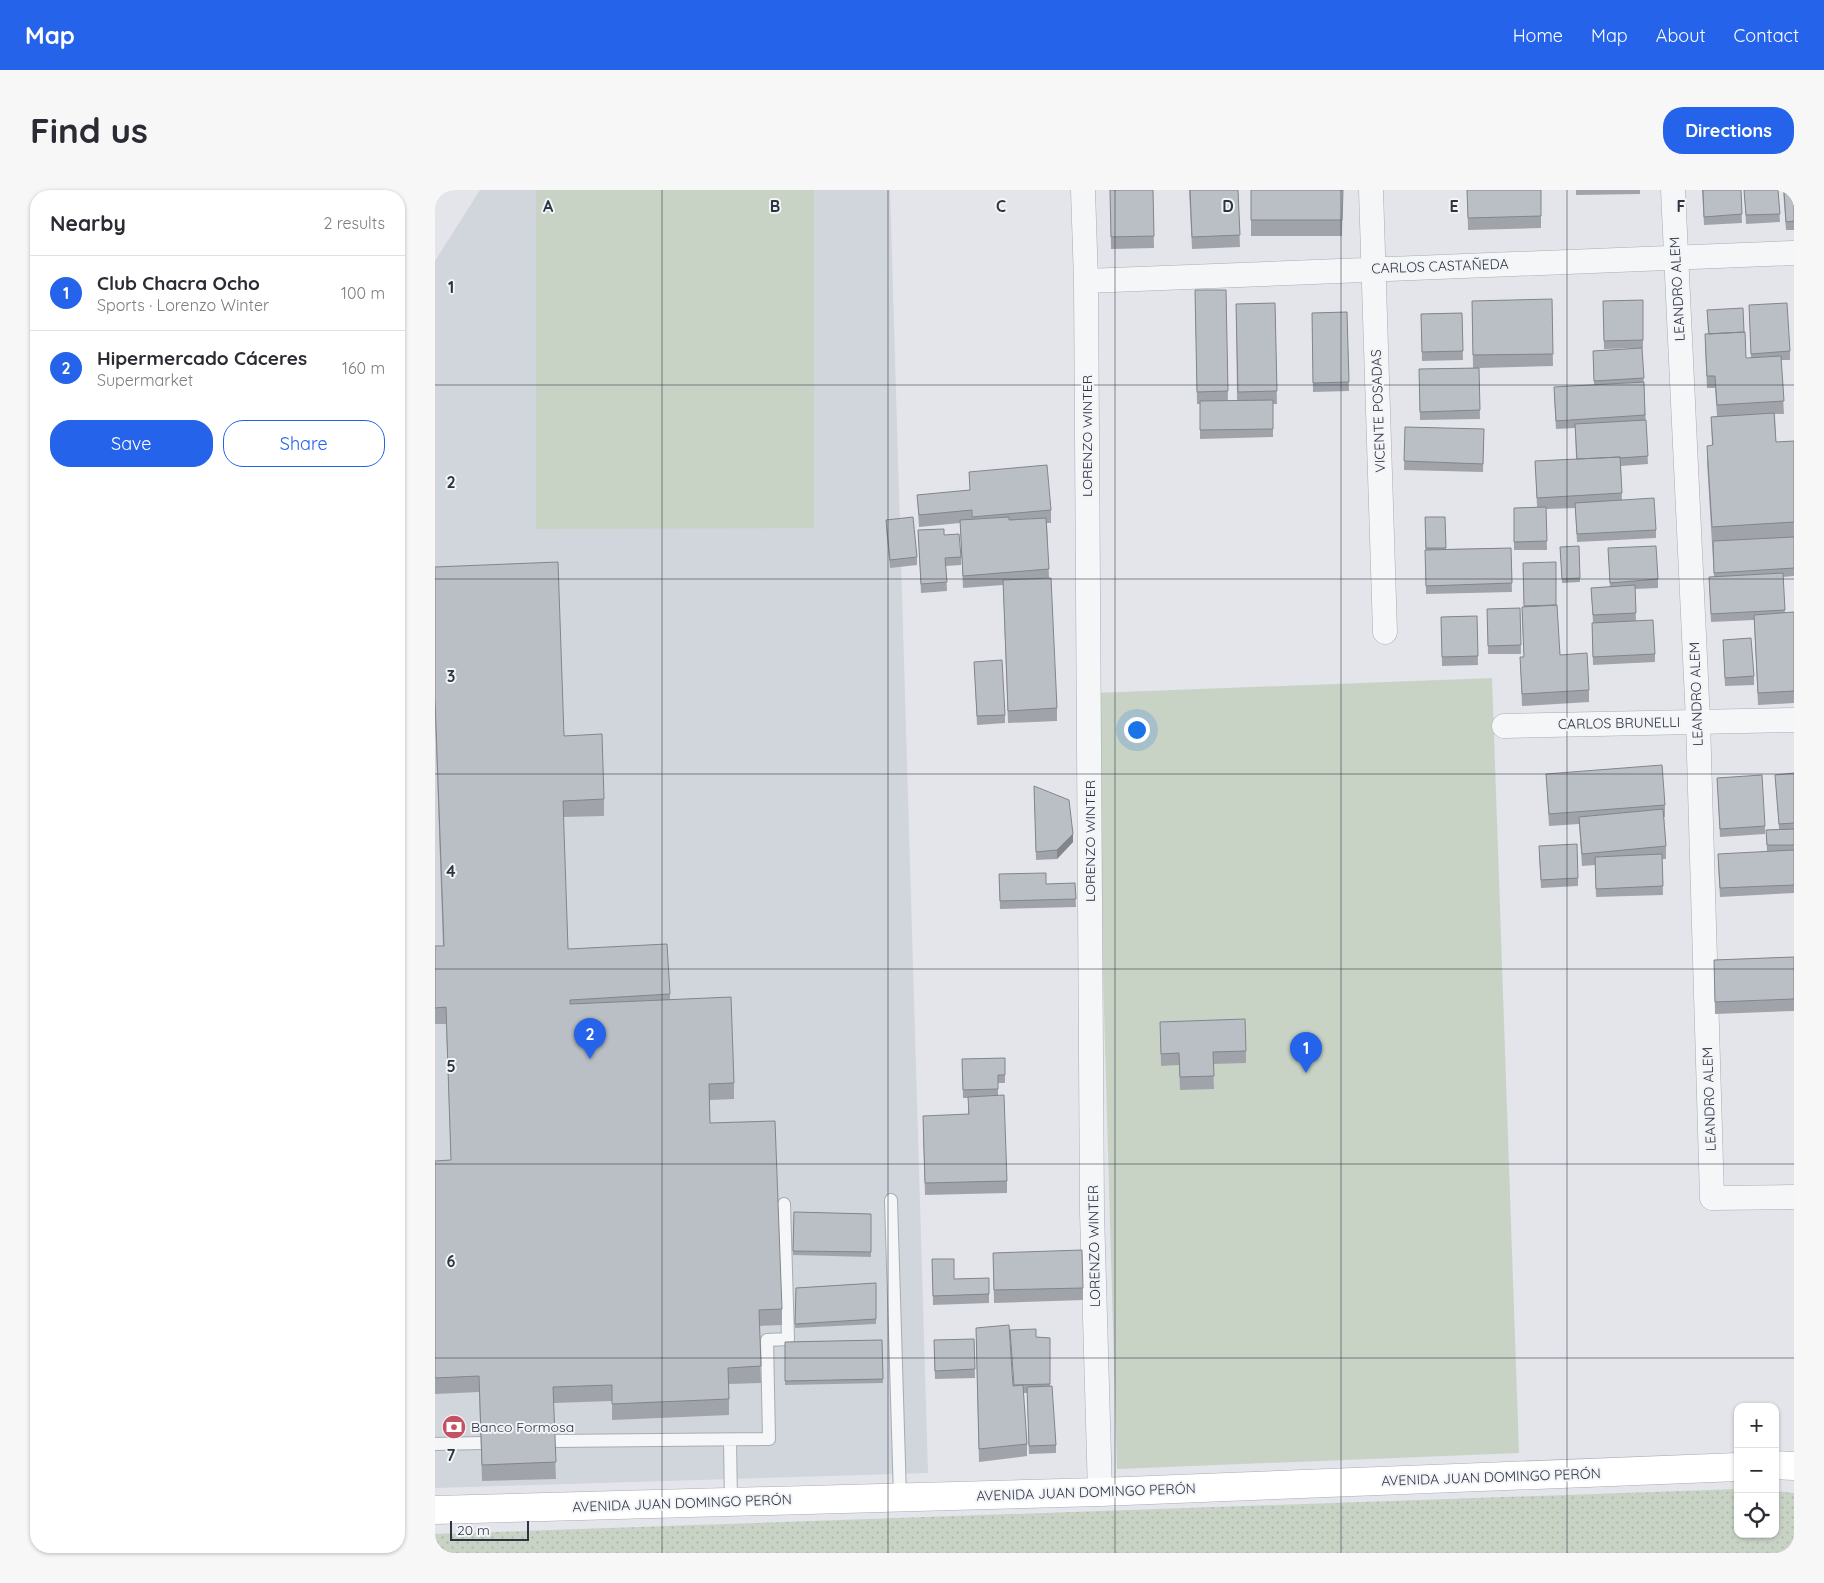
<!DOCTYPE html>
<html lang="en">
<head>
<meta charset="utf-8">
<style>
  body { margin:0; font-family:Quicksand,sans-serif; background:#f7f7f7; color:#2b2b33 }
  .controls { position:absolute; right:15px; bottom:15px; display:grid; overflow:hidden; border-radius:10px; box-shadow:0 1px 4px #0004 }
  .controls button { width:45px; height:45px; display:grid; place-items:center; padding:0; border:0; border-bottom:1px solid #e1e1e2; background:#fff; color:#2b2b33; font:25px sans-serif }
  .scale { position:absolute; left:15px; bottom:12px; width:79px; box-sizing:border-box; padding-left:5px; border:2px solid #2c3341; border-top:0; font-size:14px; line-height:18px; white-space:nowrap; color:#2c3341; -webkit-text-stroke:4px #f2f4f7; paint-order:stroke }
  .you { position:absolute; left:701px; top:539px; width:18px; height:18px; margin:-12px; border:4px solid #fff; border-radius:50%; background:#1a73e8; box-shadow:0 0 0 8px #1a73e833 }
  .badge { display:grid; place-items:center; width:32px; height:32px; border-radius:50%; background:#2563eb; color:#fff; font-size:16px; font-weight:700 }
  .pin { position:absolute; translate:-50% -41px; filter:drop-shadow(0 1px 2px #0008) }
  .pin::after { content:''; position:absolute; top:26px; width:18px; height:15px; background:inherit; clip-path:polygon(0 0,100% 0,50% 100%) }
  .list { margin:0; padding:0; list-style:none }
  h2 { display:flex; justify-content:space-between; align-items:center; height:65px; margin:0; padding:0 20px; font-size:21px }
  h2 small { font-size:16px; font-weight:400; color:#7c7c81 }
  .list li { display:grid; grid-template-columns:32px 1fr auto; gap:15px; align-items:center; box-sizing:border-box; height:75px; padding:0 20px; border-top:1px solid #e1e1e2 }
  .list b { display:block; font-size:19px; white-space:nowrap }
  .list p { margin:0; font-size:16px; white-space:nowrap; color:#7c7c81 }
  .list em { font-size:16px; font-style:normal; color:#7c7c81 }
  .actions { display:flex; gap:10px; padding:15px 20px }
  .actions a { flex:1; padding:11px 0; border:1px solid #2563eb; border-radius:20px; text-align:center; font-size:18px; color:#2563eb }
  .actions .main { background:#2563eb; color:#fff }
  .icon { flex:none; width:28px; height:28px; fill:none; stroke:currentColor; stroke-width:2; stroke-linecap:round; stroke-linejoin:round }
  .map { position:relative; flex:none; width:1359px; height:1363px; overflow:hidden; border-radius:20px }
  header { display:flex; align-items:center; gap:30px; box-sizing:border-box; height:70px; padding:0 25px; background:#2563eb; color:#fff }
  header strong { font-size:24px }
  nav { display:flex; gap:28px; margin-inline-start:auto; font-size:18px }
  .intro { display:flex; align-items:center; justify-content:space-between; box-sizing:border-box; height:120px; padding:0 30px }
  h1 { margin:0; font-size:35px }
  .button { padding:12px 22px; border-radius:20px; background:#2563eb; color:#fff; font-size:18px; font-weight:700 }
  main { display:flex; gap:30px; padding:0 30px }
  aside { flex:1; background:#fff; border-radius:20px; box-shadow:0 1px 4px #0004 }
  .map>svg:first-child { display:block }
  .built { fill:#d1d5dc }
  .green { fill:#c8d3c5 }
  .park { fill:url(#park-dots) }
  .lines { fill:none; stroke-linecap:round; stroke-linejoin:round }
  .service-casing { stroke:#a8acb4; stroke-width:14 }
  .minor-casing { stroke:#a8acb4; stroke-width:25 }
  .secondary-casing { stroke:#a8acb4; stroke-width:29 }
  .service { stroke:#f5f6f8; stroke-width:12 }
  .minor { stroke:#f5f6f8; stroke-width:24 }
  .secondary { stroke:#fff; stroke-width:28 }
  .wall { fill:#a0a4aa }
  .shaded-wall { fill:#82868b }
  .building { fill:#babfc6; stroke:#82868b }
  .grid { fill:none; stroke:#2c3341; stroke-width:1; stroke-opacity:0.55 }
  .labels { text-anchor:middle; stroke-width:4; stroke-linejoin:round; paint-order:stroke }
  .street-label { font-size:14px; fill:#2c3341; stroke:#f2f4f7 }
  .poi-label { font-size:14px; fill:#2c3341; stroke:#f2f4f7; text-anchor:start }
  .grid-label { font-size:16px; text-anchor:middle; font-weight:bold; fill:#2c3341; stroke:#f2f4f7; stroke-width:4; stroke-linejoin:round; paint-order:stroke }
</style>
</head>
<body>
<header>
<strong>Map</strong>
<nav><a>Home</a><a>Map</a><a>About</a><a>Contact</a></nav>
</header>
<div class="intro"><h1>Find us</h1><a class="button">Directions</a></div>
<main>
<aside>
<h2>Nearby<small>2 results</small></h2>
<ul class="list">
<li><span class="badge">1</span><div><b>Club Chacra Ocho</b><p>Sports · Lorenzo Winter</p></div><em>100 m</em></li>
<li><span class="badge">2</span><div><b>Hipermercado Cáceres</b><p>Supermarket</p></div><em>160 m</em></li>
</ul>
<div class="actions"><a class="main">Save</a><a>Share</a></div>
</aside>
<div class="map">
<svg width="1359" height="1363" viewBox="0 0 1359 1363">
  <defs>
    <pattern id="park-dots" width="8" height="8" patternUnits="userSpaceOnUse" patternTransform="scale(1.25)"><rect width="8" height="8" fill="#c8d3c5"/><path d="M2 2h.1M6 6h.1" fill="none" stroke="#acb6aa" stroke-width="1.8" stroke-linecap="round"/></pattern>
  </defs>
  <rect width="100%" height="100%" fill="#e3e5ea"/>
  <path class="built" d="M45,0H455L493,1283L0,1298V71Z"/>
  <path class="green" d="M101,0H379V338L101,339Z
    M1057,488L1084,1263L682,1279L660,503Z"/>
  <path class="park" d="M1303,1299V1344H1340V1301L1359,1303V1363H0V1344Z"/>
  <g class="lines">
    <g class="service-casing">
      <path id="service" d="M456,1010L465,1307
        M295,1250L296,1312
        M119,1251L334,1249L332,1150L353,1149L349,1014
        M0,1254L46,1253"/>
    </g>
    <g class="minor-casing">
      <path id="minor" d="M648,0L651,91L657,1022L665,1302
        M936,0L950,442
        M1238,0L1263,531L1277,1008L1359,1007
        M651,91L1359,63
        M1069,536L1359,530"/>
    </g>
    <g class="secondary-casing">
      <path id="secondary" d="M1340,1275L1359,1276
        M0,1320L665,1302L1303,1277"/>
    </g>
    <use href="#service" class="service"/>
    <use href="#minor" class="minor"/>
    <use href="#secondary" class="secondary"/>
  </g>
  <path class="wall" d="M675,0H718L719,58L676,59Z
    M754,0H803L805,57L757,59Z
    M816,0H908L907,46H816Z
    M1032,0H1106V38L1033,40Z
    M1141,0H1205V4L1141,5Z
    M1267,0H1306L1307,33L1269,35Z
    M1309,0H1343L1345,32L1311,34Z
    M1348,0H1359V40H1351Z
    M760,100H791L793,211L802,210L801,114L840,113L842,214H838V247L765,249V214H762Z
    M1117,109L1118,176L1044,178L1045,229L985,230L984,179L1038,178L1037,111Z
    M1208,110V158H1207L1213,274L1186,276L1187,310L1221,340V348L1142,352L1140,318L1111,319L1112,360H1079V318L1102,317L1100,271L1141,269L1140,238L1121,239L1119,205L1159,195L1158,161L1204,158L1169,159L1168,111Z
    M1314,115L1355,161V170H1346L1349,224H1340L1341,252L1359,251V386L1348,387L1350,423L1359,422V513L1323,515L1319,430L1276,432L1274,387H1279L1272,272V256L1277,255L1276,227L1282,226L1280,198H1272L1270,157V144H1273L1272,120L1309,142L1311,168H1316Z
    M912,122L914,201L878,202L877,123Z
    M1027,123L1028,170L987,171L986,124Z
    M970,237L1049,239L1048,282L969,280Z
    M534,282L616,320V333H612L614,388L622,518V531L573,533L568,395L528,398L525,333L484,337L482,305L535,300Z
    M990,327H1010L1011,359L1076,358L1077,402L991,404Z
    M451,330L482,367V375L455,378L451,339Z
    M483,340L509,345L526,367V375L511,376L512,401L486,403Z
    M1144,356L1145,392L1127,393L1125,357Z
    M1173,358L1223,389V398L1200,399L1201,431L1220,464V472L1158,475L1157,442V433H1158L1156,398L1175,397Z
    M1088,373L1121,415L1125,465L1154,500V512L1087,516L1085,467H1089L1087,430V417H1089Z
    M0,377L129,546L169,609V626L128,627L133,759L235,804V810L299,893V909L275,910V933L347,1119V1135L324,1136L326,1193L294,1194V1225L177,1230V1211L118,1213L121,1289L47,1291L44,1202L0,1204V971L16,970L11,834H0V756H8L0,525Z
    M1085,418L1086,464H1053L1052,419Z
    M1042,426L1043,475L1007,476L1006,427Z
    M1288,450L1319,486V495L1290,496Z
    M539,472L570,525V533L542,535Z
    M1359,583V703L1285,707L1283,673L1332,662L1331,640L1344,639L1340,585Z
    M1111,584L1230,615V627H1229L1231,656V669H1227L1228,705L1161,707L1160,675L1147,676L1144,634L1114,636Z
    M1282,588L1330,636V644L1285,647Z
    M599,596L638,652L622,669L601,670Z
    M1104,664L1143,688V696L1106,698Z
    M564,684L611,694L640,693L641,717L565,719Z
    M1359,767V821L1280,824L1279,770Z
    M725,832L811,861V873L778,874L779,899L745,900L744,875L726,876Z
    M570,868V893H563V905L572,991V1003L490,1005L488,938L533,924V908H528L527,869Z
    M359,1022L436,1024V1067L358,1065Z
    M558,1063L648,1098V1110L559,1113Z
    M497,1069L519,1089L554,1088V1113L498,1115Z
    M441,1093V1134L360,1138L361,1098Z
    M575,1140L601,1147L615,1148V1196L621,1255V1263L594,1264L592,1203H588L592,1254V1266L544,1272L541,1150L579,1196Z
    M539,1149L540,1188L500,1189L499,1159Z
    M447,1150L448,1193L350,1195V1152Z"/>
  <path class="shaded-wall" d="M638,644V652L622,669V660Z"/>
  <path class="building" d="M675,0H718L719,46L676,47Z
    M755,0H803L805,45L757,47Z
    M816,0H908L907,30H816Z
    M1032,0H1106V26L1033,28Z
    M1268,0H1306L1307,24L1269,27Z
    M1309,0H1343L1345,24L1311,25Z
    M1349,0H1359V31L1351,32Z
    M760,100H791L793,201L762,202Z
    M1117,109L1118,164L1038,165L1037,111Z
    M1208,110V150L1169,151L1168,111Z
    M840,113L842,201L803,202L801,114Z
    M1352,113L1355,161L1316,164L1314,115Z
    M1308,118L1309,142L1274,144L1272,120Z
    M912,122L914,192L878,193L877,123Z
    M1027,123L1028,161L987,162L986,124Z
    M1310,142L1311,168L1346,166L1349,211L1282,215L1280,186H1272L1270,144Z
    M1207,158L1209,188L1159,191L1158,161Z
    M1044,178L1045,220L985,222L984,179Z
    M1209,192L1210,225L1121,231L1119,197Z
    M838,210V239L765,240V211Z
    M1339,223L1341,252L1359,251V332L1277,337L1272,256L1278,255L1276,227Z
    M1211,230L1213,266L1185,268V267L1142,269L1140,234Z
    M970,237L1049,239L1048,274L969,271Z
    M1185,267L1187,303L1102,308L1100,271Z
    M612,275L616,320L537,327V320L484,325L482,305L535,300L534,282Z
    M1219,308L1221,340L1142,344L1140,313Z
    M1111,317L1112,351L1079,352V318Z
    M478,327L482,367L455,370L451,330Z
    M574,327V330L611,328L614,379L528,386L525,330Z
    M990,327H1010L1011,358H991Z
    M509,339V345L524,344L526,367L510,368L512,392L486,394L483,340Z
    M1359,347V378L1279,383L1278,351Z
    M1144,356L1145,388L1127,389L1125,357Z
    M1221,356L1223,389L1175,393L1173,358Z
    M1076,358L1077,393L991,396L990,360Z
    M123,372L129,546L167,544L169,609L128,611L133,759L232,754L235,804L135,810V814L296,807L299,893L274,894L275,933L340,931L347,1119L324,1120L326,1176L293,1178L294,1209L177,1214V1195L118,1197L121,1272L47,1275L44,1186L0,1188V971L16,970L11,817L0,818V756H9L0,509V377Z
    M1121,372V415L1089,416L1088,373Z
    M1348,383L1350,420L1276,424L1274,387Z
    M616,388L622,518L573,521L568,390Z
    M1200,395L1201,423L1158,425L1156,398Z
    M1122,415L1125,465L1152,463L1154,500L1087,504L1085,467H1089L1087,417Z
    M1085,418L1086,455L1053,456L1052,419Z
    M1359,422V501L1323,503L1319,425Z
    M1042,426L1043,466L1007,467L1006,427Z
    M1218,430L1220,464L1158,467L1157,433Z
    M1316,448L1319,486L1290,488L1288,450Z
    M567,470L570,525L542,526L539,472Z
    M1227,575L1230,615L1114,624L1111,584Z
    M1359,583V633L1344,634L1340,585Z
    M1327,585L1330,636L1285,639L1282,588Z
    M599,596L634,610L638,644L622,660L601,662Z
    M1228,619L1231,656L1147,664L1144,627Z
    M1359,639V655H1332L1331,640Z
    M1142,654L1143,688L1106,690L1104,656Z
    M1359,660V695L1285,698L1283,664Z
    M1227,664L1228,696L1161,699L1160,667Z
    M611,683V694L640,693L641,709L565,711L564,684Z
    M1359,767V809L1280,812L1279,770Z
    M810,829L811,861L778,862L779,886L745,887L744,863L726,864L725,832Z
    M570,868V885H563V899L528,900L527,869Z
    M569,905L572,991L490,993L488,926L534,924L533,907Z
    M359,1022L436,1024V1062L358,1061Z
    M647,1060L648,1098L559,1100L558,1063Z
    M497,1069H519V1089L554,1088V1104L498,1106Z
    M441,1093V1129L360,1134L361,1098Z
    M574,1135L578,1196L588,1195L592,1254L544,1259L541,1138Z
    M601,1139V1147L615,1148V1194L579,1195L575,1140Z
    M539,1149L540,1179L500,1181L499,1150Z
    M447,1150L448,1189L350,1191V1152Z
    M617,1196L621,1255L594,1256L592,1197Z"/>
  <path class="grid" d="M227,0V1363M453,0V1363M680,0V1363M906,0V1363M1132,0V1363M0,195H1359M0,389H1359M0,584H1359M0,779H1359M0,974H1359M0,1168H1359"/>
  <defs>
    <g id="bank-disc" transform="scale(1.25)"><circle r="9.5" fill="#c45262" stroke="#f2f4f7"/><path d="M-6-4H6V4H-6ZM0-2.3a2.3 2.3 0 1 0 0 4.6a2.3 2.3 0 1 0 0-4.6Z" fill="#fff"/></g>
  </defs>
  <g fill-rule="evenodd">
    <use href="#bank-disc" x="19" y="1237"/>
  </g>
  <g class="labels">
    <g class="street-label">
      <text transform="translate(1005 76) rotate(-2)" y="5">CARLOS CASTAÑEDA</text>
      <text transform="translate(1242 99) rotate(-93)" y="5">LEANDRO ALEM</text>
      <text transform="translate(943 221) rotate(-92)" y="5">VICENTE POSADAS</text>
      <text transform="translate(652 246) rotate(-90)" y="5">LORENZO WINTER</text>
      <text transform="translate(1261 504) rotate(-92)" y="5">LEANDRO ALEM</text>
      <text transform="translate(1184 533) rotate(-1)" y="5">CARLOS BRUNELLI</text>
      <text transform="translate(655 651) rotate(-90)" y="5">LORENZO WINTER</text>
      <text transform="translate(1274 909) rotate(-92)" y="5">LEANDRO ALEM</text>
      <text transform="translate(659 1056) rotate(-91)" y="5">LORENZO WINTER</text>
      <text transform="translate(1056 1287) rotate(-2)" y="5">AVENIDA JUAN DOMINGO PERÓN</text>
      <text transform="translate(651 1302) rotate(-2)" y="5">AVENIDA JUAN DOMINGO PERÓN</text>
      <text transform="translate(247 1313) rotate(-2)" y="5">AVENIDA JUAN DOMINGO PERÓN</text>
    </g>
    <g class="poi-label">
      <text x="36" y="1242">Banco Formosa</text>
    </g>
  </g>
  <g class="grid-label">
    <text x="113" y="22">A</text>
    <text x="340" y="22">B</text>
    <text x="566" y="22">C</text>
    <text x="793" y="22">D</text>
    <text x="1019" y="22">E</text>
    <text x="1246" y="22">F</text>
    <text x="16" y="103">1</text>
    <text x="16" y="298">2</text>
    <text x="16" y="492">3</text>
    <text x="16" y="687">4</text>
    <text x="16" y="882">5</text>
    <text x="16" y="1077">6</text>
    <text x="16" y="1271">7</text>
  </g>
</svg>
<div class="controls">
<button>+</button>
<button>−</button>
<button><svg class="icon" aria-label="locate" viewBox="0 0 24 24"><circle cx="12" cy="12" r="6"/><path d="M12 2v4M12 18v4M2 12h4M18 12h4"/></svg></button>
</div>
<div class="scale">20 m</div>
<div class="you"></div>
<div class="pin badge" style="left:871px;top:883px">1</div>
<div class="pin badge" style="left:155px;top:869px">2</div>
</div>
</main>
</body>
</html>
